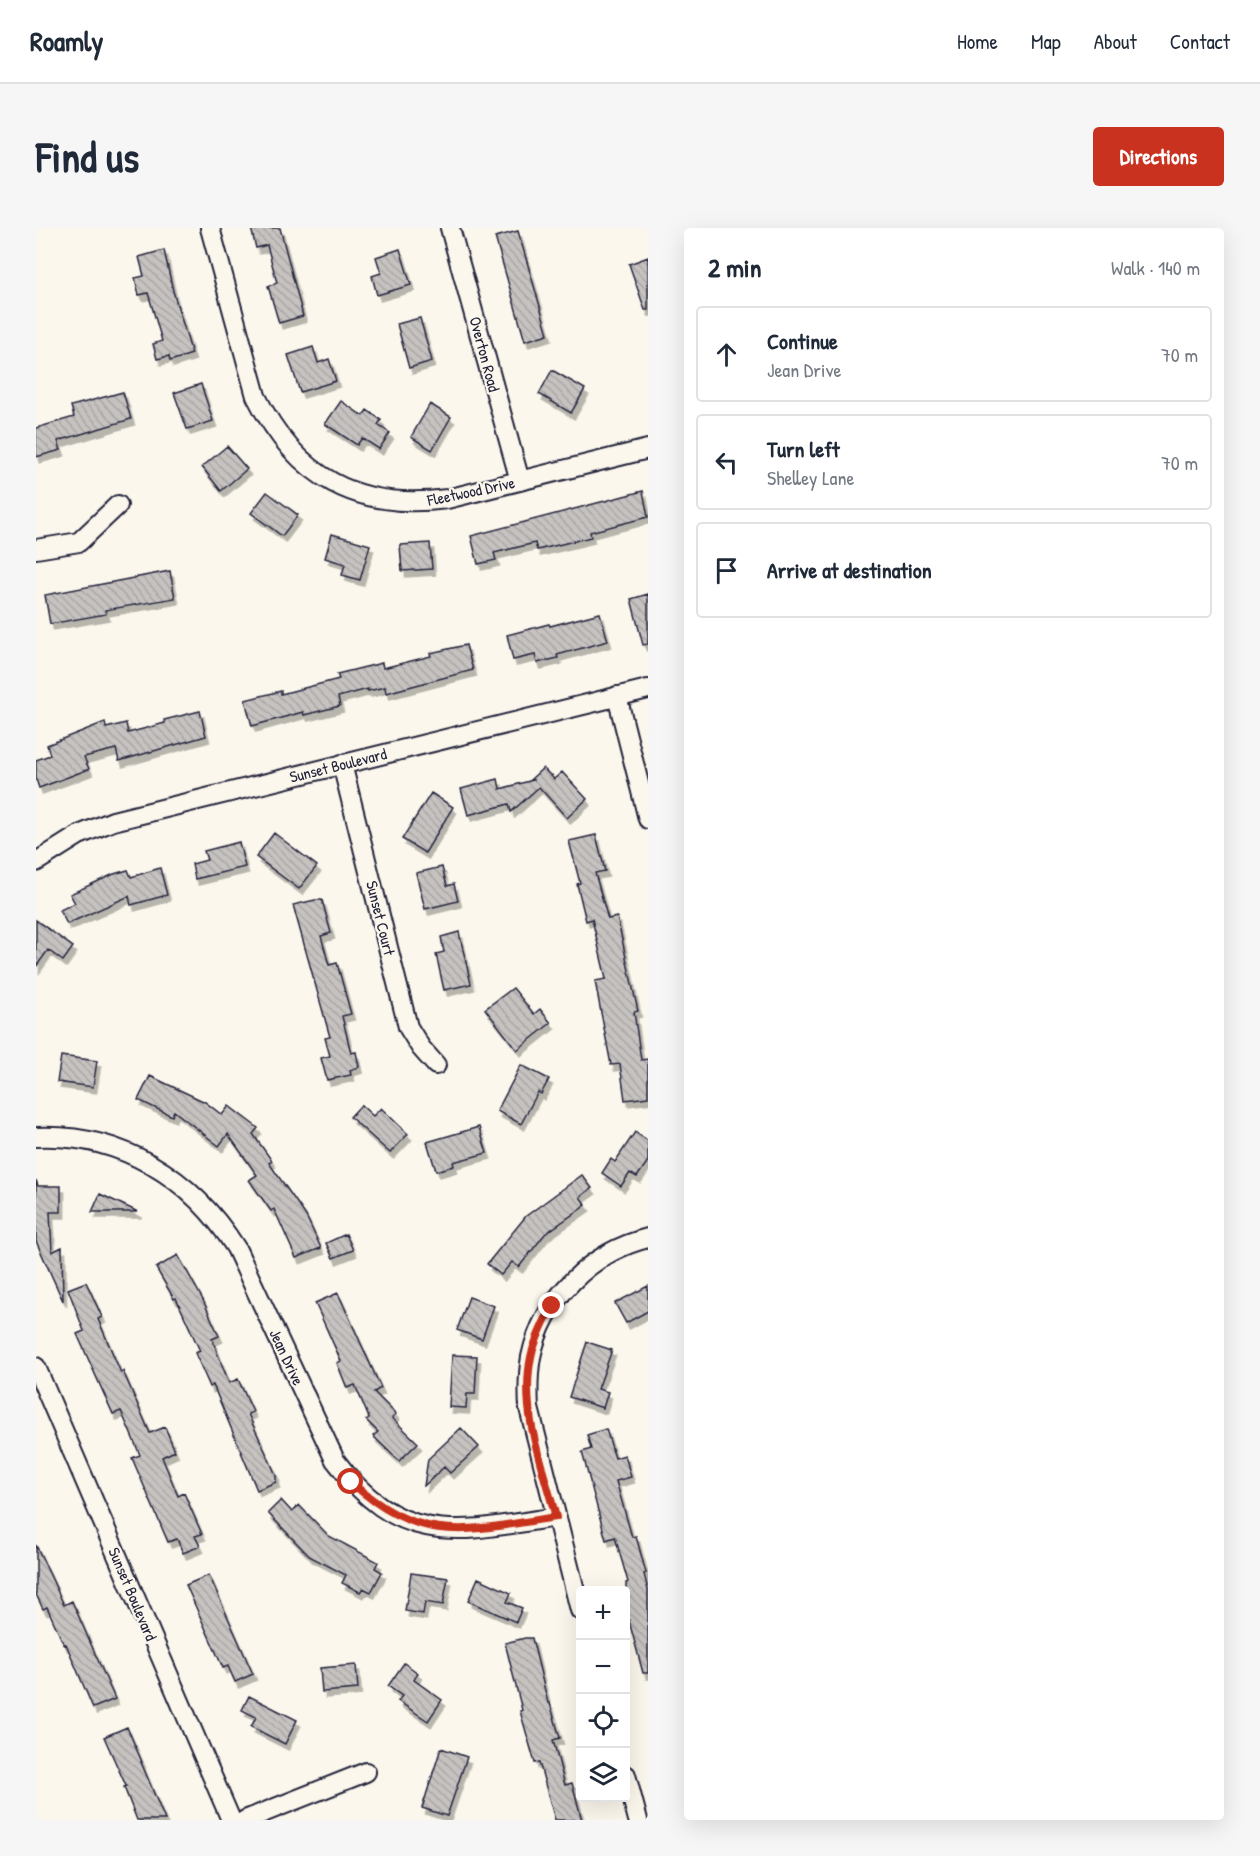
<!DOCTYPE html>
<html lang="en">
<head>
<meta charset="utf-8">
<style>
  body { margin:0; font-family:"Patrick Hand",sans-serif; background:#f6f6f7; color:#1f2937 }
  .controls { position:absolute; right:18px; bottom:18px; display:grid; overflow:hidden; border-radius:6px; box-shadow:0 6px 24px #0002 }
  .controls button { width:54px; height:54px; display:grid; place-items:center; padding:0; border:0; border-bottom:2px solid #e0e1e3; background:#fff; color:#1f2937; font:30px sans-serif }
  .stop { position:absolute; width:18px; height:18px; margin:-14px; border:4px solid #c8321e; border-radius:50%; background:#fff }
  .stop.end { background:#c8321e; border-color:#fff; box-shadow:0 2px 6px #0008 }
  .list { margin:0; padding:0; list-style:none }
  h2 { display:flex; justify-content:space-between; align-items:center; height:78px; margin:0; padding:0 24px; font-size:26px }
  h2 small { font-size:20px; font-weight:400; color:#747a83 }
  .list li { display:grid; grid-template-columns:39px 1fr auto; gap:18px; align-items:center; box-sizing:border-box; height:96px; margin:0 12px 12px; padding:0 12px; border:2px solid #e0e1e3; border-radius:6px }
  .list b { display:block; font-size:22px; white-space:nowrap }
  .list p { margin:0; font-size:20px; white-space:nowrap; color:#747a83 }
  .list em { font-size:20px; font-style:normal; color:#747a83 }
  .icon { flex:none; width:33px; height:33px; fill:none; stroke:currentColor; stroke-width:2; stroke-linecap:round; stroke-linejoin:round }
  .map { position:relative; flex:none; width:612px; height:1592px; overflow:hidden; border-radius:6px }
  header { display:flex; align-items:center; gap:36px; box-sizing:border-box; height:84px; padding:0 30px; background:#fff; border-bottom:2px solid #e0e1e3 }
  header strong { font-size:28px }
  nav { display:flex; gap:33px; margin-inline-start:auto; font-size:21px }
  .intro { display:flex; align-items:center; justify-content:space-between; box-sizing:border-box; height:144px; padding:0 36px }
  h1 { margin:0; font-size:42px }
  .button { padding:15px 27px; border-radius:6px; background:#c8321e; color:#fff; font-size:21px; font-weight:700 }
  main { display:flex; gap:36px; padding:0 36px }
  aside { flex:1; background:#fff; border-radius:6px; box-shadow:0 6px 24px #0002 }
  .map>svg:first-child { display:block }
  .building { fill:url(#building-back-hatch); stroke:#22223b; stroke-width:1.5; filter:url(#shadow) }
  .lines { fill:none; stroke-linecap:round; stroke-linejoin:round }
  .minor-casing { stroke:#22223b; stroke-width:22 }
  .minor { stroke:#fbf7ec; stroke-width:18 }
  .route { stroke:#c8321e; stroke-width:8 }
  .labels { text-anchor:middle; stroke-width:4.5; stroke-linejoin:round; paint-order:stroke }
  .street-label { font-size:16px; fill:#22223b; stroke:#fbf7ec }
</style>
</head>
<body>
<header>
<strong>Roamly</strong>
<nav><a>Home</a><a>Map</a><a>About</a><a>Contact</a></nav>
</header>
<div class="intro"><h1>Find us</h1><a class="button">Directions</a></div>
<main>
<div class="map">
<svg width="612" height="1592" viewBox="0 0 612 1592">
  <defs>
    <pattern id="building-back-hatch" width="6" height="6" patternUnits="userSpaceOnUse" patternTransform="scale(1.5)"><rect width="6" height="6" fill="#c6c2c0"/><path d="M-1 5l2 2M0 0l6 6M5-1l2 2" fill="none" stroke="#aaa6a6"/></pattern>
    <filter id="shadow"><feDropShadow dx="3.5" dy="6" stdDeviation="0" flood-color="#0004"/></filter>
  </defs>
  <rect width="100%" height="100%" fill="#fbf7ec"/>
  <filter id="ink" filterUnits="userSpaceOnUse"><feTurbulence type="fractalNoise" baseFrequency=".0167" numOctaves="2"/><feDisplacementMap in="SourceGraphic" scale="12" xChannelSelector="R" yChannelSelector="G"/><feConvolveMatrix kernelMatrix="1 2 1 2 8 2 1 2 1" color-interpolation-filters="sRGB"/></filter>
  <g filter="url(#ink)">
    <path class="building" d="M215,0H244L267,88L243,95L232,58L241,55L231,17L220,20Z
      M482,3L512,106L489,113L459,9Z
      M364,21L375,57L341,67L336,48L345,45L340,29Z
      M128,22L137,63L156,126L134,133L133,128L121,131L117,116L126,113L112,65L103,67L99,50L108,48L103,29Z
      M612,29V82H609L593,36Z
      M384,90L396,133L373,140L361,96Z
      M277,119L282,135L293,131L300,153L264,164L252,127Z
      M516,142L549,161L535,185L503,166Z
      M165,156L177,193L151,201L138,165Z
      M87,164L95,191L22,213L25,222L0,229V200L38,189L35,178Z
      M305,173L327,188L331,182L345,192L342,197L354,205L343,221L326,210L321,217L289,196Z
      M394,176L415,189L396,222L375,209Z
      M191,218L211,241L185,263L166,239Z
      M607,263L612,289L554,304L555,309L501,322L499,315L458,325L460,332L442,336L435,308Z
      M231,264L262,287L246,308L215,285Z
      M296,306L334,317L324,352L306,347L309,336L289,330Z
      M394,315L396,341L366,343L364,317Z
      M134,343L139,370L69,382L70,386L14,396L9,367Z
      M612,366V416L607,417L595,371Z
      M564,385L572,413L521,427L522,430L501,435L499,427L477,432L471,407L513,396L514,398Z
      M430,417L437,442L350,465L349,459L332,463V461L302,469L304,478L268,487L267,484L216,498L209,472L245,463V466L303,451L301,446L346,435L347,440L395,428L394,425Z
      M164,483L170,508L83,533L80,521L48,529L53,541L3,560L0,551V532L14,527L11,517L69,494L70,500L90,495L92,505L129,495L128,492Z
      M507,540L515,548L517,547L515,548L518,551L526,544L551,571L531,590L503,559L475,584L473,576L432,587L425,561L462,551L464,561L497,552L495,551Z
      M395,565L417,579L389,625L366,611Z
      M238,605L281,638L263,661L220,629Z
      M560,607L569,643L559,645L572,691L581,689L602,783L598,784L605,832L612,831V869L589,872L584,836L575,837L559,753L570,751L556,691L550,693L541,656L544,655L533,613Z
      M203,614L209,639L159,651L156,636L171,632L168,623Z
      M406,639L411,658L418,656L422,673L389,681L380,645Z
      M124,640L131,667L95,677L93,668L31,696L24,682L39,675L34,666L78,646L92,642L95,649Z
      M279,672H286L295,705L285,708L293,737L301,735L315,786L306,788L315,825L320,824L323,839L314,842L315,847L291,852L285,830L294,828L289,810L294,809L257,677Z
      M0,692L37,719L27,733L12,722L0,739Z
      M423,704L435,756L408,762L400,726L408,724L405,709Z
      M477,760L498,786L504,781L515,795L481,822L449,781Z
      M25,828L61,833L57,859L21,854Z
      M485,837L513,851L505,866L502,864L485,896L461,883Z
      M114,848L169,874L186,887L193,878L222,900L217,906L236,933L233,935L270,988L285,1020L260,1030L238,981L235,983L213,952L221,947L192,906L183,918L138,883L136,888L102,872Z
      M325,877L337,888L345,880L372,906L354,925L314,889Z
      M443,899L451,925L417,934L418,938L400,943L391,914Z
      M599,904L612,913V933L601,949L594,945L585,958L566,945L575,931L579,934Z
      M546,947L556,960L544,969L550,977L509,1006L483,1039L476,1034L465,1047L451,1036L490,988Z
      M0,952L2,958H25V984H14L16,1024L26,1019L27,1073L0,1013Z
      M64,966L102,984H56Z
      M310,1006L317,1022L297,1030L290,1015Z
      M142,1027L167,1072L183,1108L176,1111L193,1155L202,1151L217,1184L212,1186L240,1247V1254L221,1262L177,1157L174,1159L159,1125L164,1123L140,1070L138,1071L120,1040Z
      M50,1054L66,1089L62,1091L85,1145L87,1143L114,1205L129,1199L139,1223L126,1229L142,1268L148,1265L166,1306L159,1308L164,1318L147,1325L141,1311L132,1314L96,1230L104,1227L92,1199L85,1183L77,1186L41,1106L48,1103L32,1061Z
      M612,1058V1083L590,1095L579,1075Z
      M302,1065L345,1160L338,1164L360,1186L356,1190L382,1215L363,1233L337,1208L342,1204L330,1192L333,1190L319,1157L311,1160L301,1135L305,1133L279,1075Z
      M433,1069L458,1078L446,1111L421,1102Z
      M551,1114L576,1122L562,1161L572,1164L567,1180L533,1169Z
      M416,1127L441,1128L439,1166H431L430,1180L413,1179Z
      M425,1200L443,1219L414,1245L408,1239L388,1258L392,1231Z
      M570,1201L579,1230L589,1227L595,1249L580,1253L596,1309L600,1308L610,1345L608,1346L612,1362V1445H607L590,1382V1355L592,1354L579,1309L570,1312L546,1224L555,1221L551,1207Z
      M245,1272L256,1284L263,1277L293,1308L342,1334L339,1340L346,1344L335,1364L327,1360L324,1364L306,1355L310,1347L273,1328L232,1285Z
      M0,1317L28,1377L36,1373L79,1471L57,1480L30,1416L28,1417L11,1379L7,1381L0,1366Z
      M375,1345L412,1350L407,1377L389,1374L387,1386L369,1383Z
      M173,1347L217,1446L199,1454L192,1438L187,1440L150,1357Z
      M442,1350L475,1365L471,1374L486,1380L480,1394L432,1373Z
      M489,1410H496L512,1475H514L524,1510L517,1512L529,1557L536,1555L546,1592H519L503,1534L499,1535L484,1483L486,1482L469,1415Z
      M368,1435L382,1445L378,1452L406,1472L392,1493L362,1473L366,1468L352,1458Z
      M320,1437L322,1461L286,1464L284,1440Z
      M213,1468L261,1492L249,1516L215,1499L220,1489L206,1482Z
      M91,1499L106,1534H105L129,1592H101L88,1559L90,1558L68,1509Z
      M405,1520L431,1529L411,1588L386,1580Z"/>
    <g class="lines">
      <g class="minor-casing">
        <path id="minor" d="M174,0L220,168C260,249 321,283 411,271L612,221
          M414,0L484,253
          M0,321L43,314L82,277
          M581,468L612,591
          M306,536L372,799L385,820L400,837
          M0,634L43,607L77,593L612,461
          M0,909C85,905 156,950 200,1020L299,1232C365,1321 424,1304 520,1289
          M0,1139L195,1592
          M544,1382L493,1180C492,1163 492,1146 495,1129C507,1071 555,1024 612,1010
          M590,1547L602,1592
          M209,1592L330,1544"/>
      </g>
      <use href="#minor" class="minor"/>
    </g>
  </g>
  <g class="lines" filter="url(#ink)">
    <path class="route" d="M315,1254C386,1319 434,1302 520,1289C506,1238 484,1183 495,1129C499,1111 508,1094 516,1078"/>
  </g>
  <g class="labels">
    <g class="street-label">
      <text transform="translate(449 126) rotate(75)" y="6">Overton Road</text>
      <text transform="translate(435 263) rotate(-12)" y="6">Fleetwood Drive</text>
      <text transform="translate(302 537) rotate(-14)" y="6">Sunset Boulevard</text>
      <text transform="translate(345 690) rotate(76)" y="6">Sunset Court</text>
      <text transform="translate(251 1129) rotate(65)" y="6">Jean Drive</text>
      <text transform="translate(97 1366) rotate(67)" y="6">Sunset Boulevard</text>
    </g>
  </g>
</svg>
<div class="controls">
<button>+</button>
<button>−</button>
<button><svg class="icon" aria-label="locate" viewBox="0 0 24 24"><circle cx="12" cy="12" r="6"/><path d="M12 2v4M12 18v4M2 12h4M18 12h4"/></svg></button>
<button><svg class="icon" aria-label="layers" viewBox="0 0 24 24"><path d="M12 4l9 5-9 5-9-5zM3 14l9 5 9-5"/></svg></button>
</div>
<div class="stop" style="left:315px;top:1254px"></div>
<div class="stop end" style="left:516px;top:1078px"></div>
</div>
<aside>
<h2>2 min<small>Walk · 140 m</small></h2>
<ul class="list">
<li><svg class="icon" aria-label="ahead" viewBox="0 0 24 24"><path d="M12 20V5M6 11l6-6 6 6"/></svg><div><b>Continue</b><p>Jean Drive</p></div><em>70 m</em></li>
<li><svg class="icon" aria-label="left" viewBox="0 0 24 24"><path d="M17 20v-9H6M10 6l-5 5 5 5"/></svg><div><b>Turn left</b><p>Shelley Lane</p></div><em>70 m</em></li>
<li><svg class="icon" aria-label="arrive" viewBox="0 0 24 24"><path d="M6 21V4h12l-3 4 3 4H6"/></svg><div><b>Arrive at destination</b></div></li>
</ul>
</aside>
</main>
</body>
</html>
